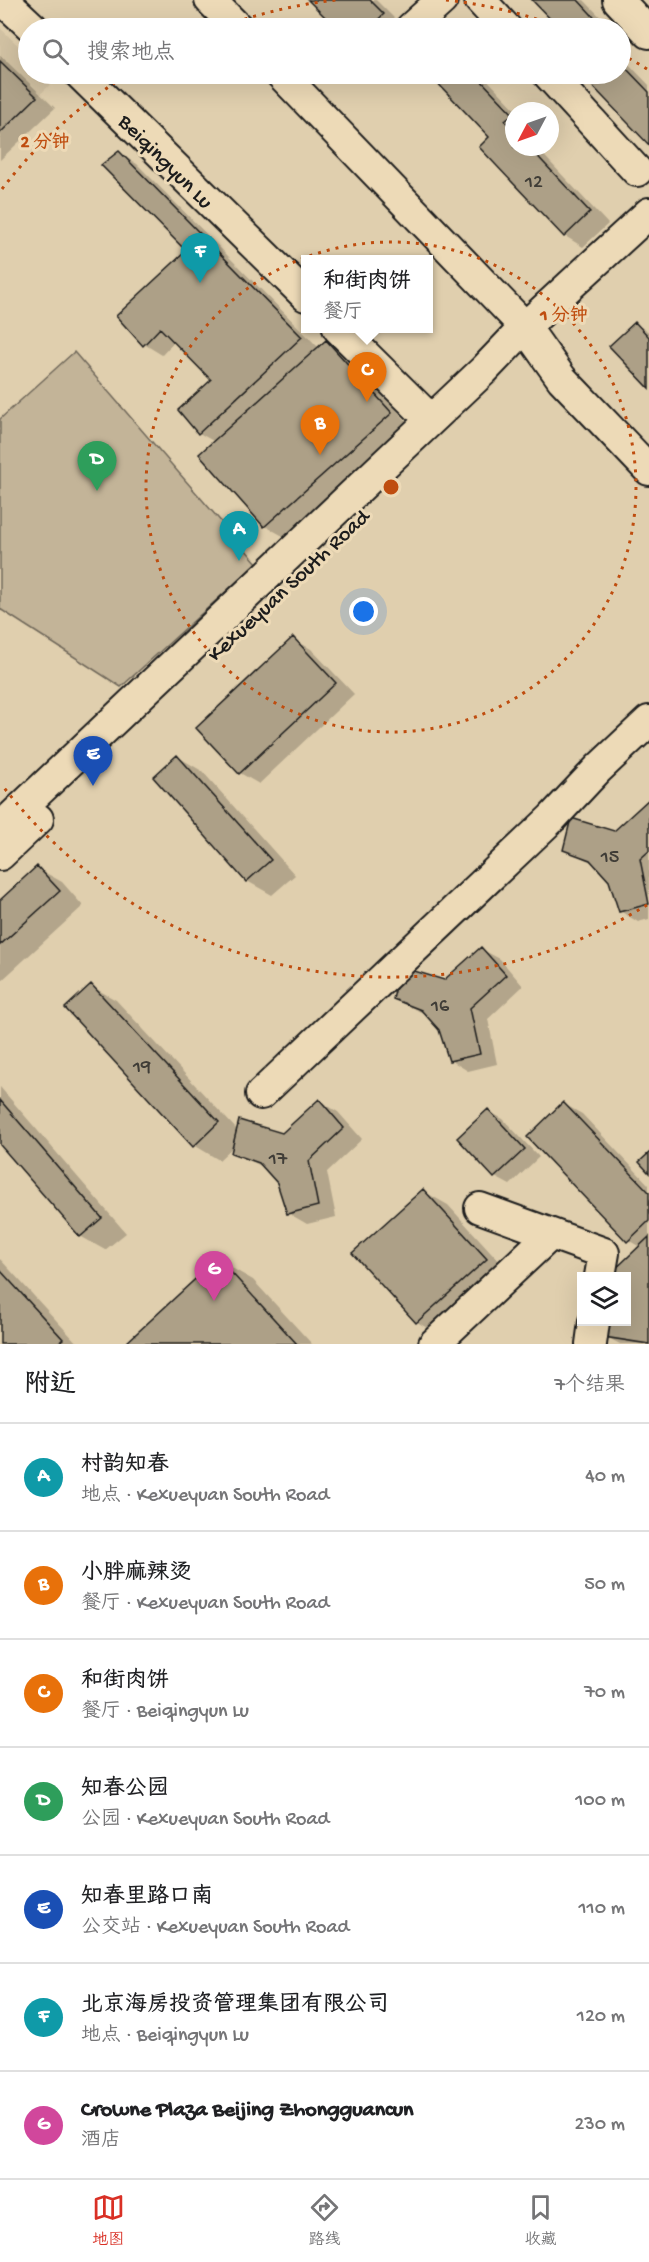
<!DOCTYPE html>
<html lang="zh">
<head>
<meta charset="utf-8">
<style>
  body { margin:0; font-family:"Gochi Hand","LXGW WenKai TC",sans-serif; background:#f2f2f2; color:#202124 }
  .controls { position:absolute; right:18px; bottom:18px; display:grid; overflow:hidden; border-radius:0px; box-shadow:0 6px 24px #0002 }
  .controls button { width:54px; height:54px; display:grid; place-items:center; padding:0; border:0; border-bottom:2px solid #e0e0e0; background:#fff; color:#202124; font:30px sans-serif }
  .compass { position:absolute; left:505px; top:102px; width:54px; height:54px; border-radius:50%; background:#fff; box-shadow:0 6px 24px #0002; rotate:229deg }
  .you { position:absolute; left:364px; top:612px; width:21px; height:21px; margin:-15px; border:4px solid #fff; border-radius:50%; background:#1a73e8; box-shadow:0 0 0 9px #1a73e833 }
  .badge { display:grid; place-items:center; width:39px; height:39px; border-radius:50%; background:#d93025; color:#fff; font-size:20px; font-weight:700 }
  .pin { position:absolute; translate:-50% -50px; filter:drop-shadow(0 2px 3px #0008) }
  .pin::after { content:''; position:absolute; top:32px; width:21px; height:18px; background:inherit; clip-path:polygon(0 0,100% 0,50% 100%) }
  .popup { position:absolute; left:301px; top:255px; width:132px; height:78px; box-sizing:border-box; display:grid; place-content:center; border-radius:0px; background:#fff; filter:drop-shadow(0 2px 4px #0005); font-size:20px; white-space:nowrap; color:#757577 }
  .popup b { font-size:22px; color:#202124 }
  .popup::after { content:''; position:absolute; left:50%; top:100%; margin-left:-12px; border:12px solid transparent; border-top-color:#fff }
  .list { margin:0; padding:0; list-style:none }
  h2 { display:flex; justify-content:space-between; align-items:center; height:78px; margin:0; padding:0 24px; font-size:26px }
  h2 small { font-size:20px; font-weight:400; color:#757577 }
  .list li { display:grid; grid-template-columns:39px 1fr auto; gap:18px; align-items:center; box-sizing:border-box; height:108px; padding:0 24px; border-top:2px solid #e0e0e0 }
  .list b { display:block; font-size:22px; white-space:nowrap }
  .list p { margin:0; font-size:20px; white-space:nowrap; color:#757577 }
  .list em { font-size:20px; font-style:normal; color:#757577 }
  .icon { flex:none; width:33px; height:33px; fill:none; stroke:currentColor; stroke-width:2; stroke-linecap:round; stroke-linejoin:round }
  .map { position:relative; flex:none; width:649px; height:1344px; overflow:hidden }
  .search { position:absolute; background:#fff; box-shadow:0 6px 24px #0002; left:18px; right:18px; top:18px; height:66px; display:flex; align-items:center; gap:15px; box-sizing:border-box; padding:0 21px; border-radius:33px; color:#757577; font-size:22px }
  .sheet { height:834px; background:#fff }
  nav { display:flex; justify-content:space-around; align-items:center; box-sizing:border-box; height:84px; border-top:2px solid #e0e0e0; background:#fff; font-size:16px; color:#757577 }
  nav a { display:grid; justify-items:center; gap:3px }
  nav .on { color:#d93025 }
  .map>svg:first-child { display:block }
  .built { fill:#d1c1a2 }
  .green { fill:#c3b498; stroke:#70685a; stroke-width:1.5 }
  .shadow { fill:#0003 }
  .building { fill:#ada087; stroke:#1c1c1c; stroke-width:1.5 }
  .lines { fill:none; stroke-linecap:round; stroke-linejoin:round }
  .minor-casing { stroke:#1c1c1c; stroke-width:34 }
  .minor { stroke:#eddab7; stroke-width:30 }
  .ring { fill:none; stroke:#bf4d0f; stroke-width:3; stroke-dasharray:3 6 }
  .labels { text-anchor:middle; stroke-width:6; stroke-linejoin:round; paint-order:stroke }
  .number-label { font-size:20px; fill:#403d37 }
  .street-label { font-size:22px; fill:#1c1c1c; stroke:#eddab7 }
  .centre { fill:#bf4d0f; stroke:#eddab7; stroke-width:3 }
  .ring-label { font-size:18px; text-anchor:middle; font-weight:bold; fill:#bf4d0f; stroke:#eddab7; stroke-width:6; stroke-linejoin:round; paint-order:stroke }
</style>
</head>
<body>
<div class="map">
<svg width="649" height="1344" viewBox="0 0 649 1344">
  <rect width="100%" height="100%" fill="#e0cfae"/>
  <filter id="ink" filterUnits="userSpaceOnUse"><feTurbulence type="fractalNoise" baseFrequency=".0167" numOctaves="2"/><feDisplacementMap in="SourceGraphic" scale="12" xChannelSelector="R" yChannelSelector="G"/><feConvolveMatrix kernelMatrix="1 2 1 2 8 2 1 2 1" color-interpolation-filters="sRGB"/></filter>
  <g filter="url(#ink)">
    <path class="built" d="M0,28L28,55V74H48L55,80L0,133Z"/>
    <path class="green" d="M74,352L257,563L121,687L0,609V419Z"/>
    <path class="shadow" d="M310,0H376L401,25L398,28H338Z
      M534,0H584L611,28H561Z
      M0,55L55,108L0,160Z
      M620,55L649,85V143L583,74H620Z
      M432,74H482L517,111H514V147H536L608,224L583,247L565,236L481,147L491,137Z
      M119,153L137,164L319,348L326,341L345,352L409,424L283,536L265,526L215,442L199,433L180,410L214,380L175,341L162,355L144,344L188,251Z
      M635,324L649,332V386Z
      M293,639L311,649L354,694L259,784L240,773L198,728Z
      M178,757L202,771L295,875L272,895L247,881L155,777Z
      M649,801V919L638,922L620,911L610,880L597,865L564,849L614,832Z
      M37,868L62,882L83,906L0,982V902Z
      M481,949L500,959L523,986L488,1019L497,1064L468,1071L450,1060L440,1029L427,1015L394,999L444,982Z
      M91,986L116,1000L238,1131L282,1135L320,1101L338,1112L362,1139L327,1172L336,1217L307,1224L288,1213L278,1182L265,1168L233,1152L234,1146L219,1160L194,1145Z
      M0,1087L126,1233L105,1250L80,1236L0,1142Z
      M564,1104L582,1114L649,1185V1344H620L605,1336L606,1322H626V1276H610L640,1247L628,1240Z
      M488,1111L503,1119L539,1157L510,1185L495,1177Z
      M423,1191L448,1205L511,1274L442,1337L417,1322Z
      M0,1259L78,1344H0Z
      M218,1260L253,1280L312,1344H127Z"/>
    <path class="building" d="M308,0H370L384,14L369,28H336Z
      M532,0H578L604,28H559Z
      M0,61L37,97L0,133Z
      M620,62L649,92V145L581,74H620Z
      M429,74H475L513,114L505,121L514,131V147H529L590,212L564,237L479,147L489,137Z
      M119,151L302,337L198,434L178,410L211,380L160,328L143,346L116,316L186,251L101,165Z
      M635,322L649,337V388L609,346Z
      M326,340L392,413L264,527L199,454Z
      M293,637L336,683L239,774L196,728Z
      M177,755L271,860L246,882L153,777Z
      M649,799V851L640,859L649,904L619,912L609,881L590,860L563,850L571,818L614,831Z
      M37,866L60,891L0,945V900Z
      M481,947L506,975L470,1008L480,1054L449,1061L439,1030L421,1010L393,999L401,967L444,980Z
      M91,984L219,1122L193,1147L65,1008Z
      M319,1099L344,1128L309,1161L318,1206L287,1214L277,1183L259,1163L231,1153L239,1120L282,1133Z
      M0,1100L102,1218L80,1237L0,1145Z
      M563,1102L649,1192V1221L627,1242L527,1137Z
      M488,1109L525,1149L494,1178L457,1138Z
      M649,1153V1173L639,1162Z
      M423,1189L487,1259L416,1323L352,1253Z
      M649,1237V1344L604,1337L605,1322H626V1276H608Z
      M218,1258L297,1344H125Z
      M0,1270L63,1339L57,1344H0Z"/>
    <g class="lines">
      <g class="minor-casing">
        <path id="minor" d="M3,0L33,28
          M210,0L238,28
          M480,0L506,28
          M618,0L649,33
          M411,28L442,0
          M80,74L306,296
          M281,74L525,327L562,379L649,470
          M548,74L637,171
          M338,328L431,420
          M0,828L484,370L525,327L649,213
          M0,855L38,819
          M261,1094L552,818L598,769L649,721
          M480,1208L604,1253L600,1276
          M434,1344L551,1234
          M591,1344L594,1322"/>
      </g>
      <use href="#minor" class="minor"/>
    </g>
  </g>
  <g class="ring">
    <circle cx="391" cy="487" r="245"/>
    <path d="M647 905A490 490 0 0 1 2 785M2 189A490 490 0 0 1 128 74M219 28A490 490 0 0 1 336 0M446 0A490 490 0 0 1 563 28M621 54A490 490 0 0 1 647 69"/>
  </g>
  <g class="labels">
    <g class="number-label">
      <text x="534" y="187">12</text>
      <text x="610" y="862">15</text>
      <text x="440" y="1011">16</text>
      <text x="142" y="1072">19</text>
      <text x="278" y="1164">17</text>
    </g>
    <g class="street-label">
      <text transform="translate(167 160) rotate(45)" y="8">Beiqingyun Lu</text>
      <text transform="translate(287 584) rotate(-43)" y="8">Kexueyuan South Road</text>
    </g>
  </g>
  <circle cx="391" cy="487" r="9" class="centre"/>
  <g class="ring-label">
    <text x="45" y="147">2 分钟</text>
    <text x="564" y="320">1 分钟</text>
  </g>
</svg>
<div class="controls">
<button><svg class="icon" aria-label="layers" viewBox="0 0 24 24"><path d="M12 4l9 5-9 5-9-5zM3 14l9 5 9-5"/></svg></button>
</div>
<svg class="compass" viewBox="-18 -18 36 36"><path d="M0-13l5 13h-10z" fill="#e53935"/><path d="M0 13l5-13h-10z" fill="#757577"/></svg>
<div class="you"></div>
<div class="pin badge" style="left:239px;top:561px;background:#0f9aa8">A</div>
<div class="pin badge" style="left:320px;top:455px;background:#e8710a">B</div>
<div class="pin badge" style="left:367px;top:402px;background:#e8710a">C</div>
<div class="popup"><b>和街肉饼</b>餐厅</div>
<div class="pin badge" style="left:97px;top:491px;background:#2e9e5b">D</div>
<div class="pin badge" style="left:93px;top:786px;background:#1a4fb4">E</div>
<div class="pin badge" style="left:200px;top:283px;background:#0f9aa8">F</div>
<div class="pin badge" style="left:214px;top:1301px;background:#d1479c">G</div>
<div class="search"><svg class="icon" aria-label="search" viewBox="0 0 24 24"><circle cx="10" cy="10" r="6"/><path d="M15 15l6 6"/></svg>搜索地点</div>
</div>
<section class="sheet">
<h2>附近<small>7个结果</small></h2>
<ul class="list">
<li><span class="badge" style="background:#0f9aa8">A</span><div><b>村韵知春</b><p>地点 · Kexueyuan South Road</p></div><em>40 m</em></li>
<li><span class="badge" style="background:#e8710a">B</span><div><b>小胖麻辣烫</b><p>餐厅 · Kexueyuan South Road</p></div><em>50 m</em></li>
<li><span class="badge" style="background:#e8710a">C</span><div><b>和街肉饼</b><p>餐厅 · Beiqingyun Lu</p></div><em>70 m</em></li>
<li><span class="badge" style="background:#2e9e5b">D</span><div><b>知春公园</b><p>公园 · Kexueyuan South Road</p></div><em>100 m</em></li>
<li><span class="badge" style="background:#1a4fb4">E</span><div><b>知春里路口南</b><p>公交站 · Kexueyuan South Road</p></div><em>110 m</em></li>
<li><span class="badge" style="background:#0f9aa8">F</span><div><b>北京海房投资管理集团有限公司</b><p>地点 · Beiqingyun Lu</p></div><em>120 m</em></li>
<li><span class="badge" style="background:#d1479c">G</span><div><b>Crowne Plaza Beijing Zhongguancun</b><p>酒店</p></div><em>230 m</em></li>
</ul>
</section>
<nav>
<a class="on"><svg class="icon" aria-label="map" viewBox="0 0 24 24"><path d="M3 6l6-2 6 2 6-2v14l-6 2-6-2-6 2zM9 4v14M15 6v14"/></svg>地图</a>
<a><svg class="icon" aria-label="directions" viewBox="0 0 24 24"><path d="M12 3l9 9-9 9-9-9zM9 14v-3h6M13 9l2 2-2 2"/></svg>路线</a>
<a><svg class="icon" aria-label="saved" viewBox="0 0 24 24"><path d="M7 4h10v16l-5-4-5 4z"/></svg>收藏</a>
</nav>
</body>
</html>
